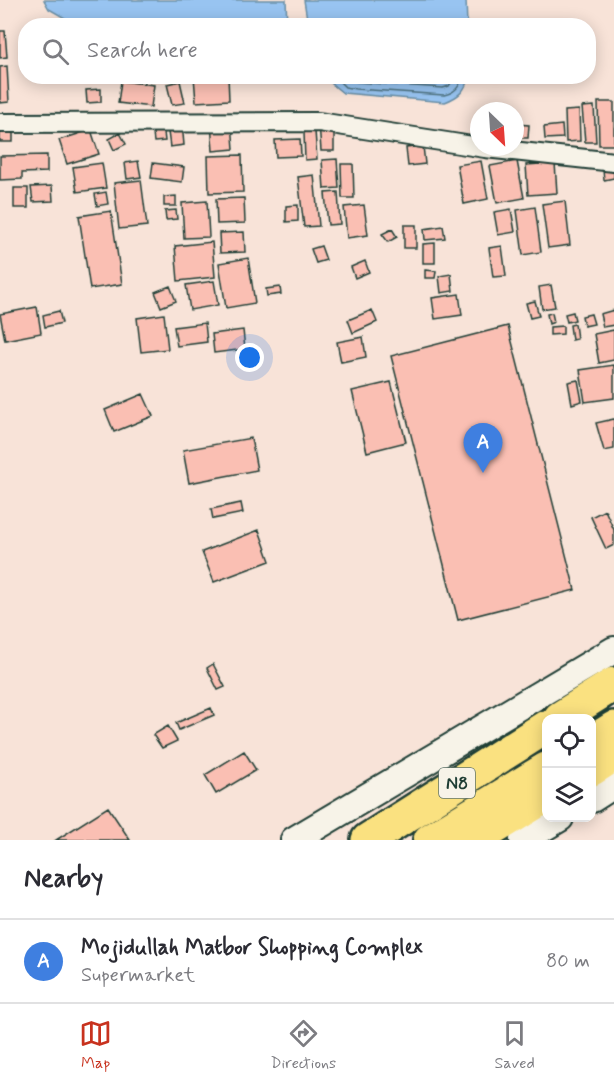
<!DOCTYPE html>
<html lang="en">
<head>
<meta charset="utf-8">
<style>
  body { margin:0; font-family:Mynerve,sans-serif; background:#f7f7f7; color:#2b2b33 }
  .controls { position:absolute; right:18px; bottom:18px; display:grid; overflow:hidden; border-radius:12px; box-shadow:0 3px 15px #0003 }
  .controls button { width:54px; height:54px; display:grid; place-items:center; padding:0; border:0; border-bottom:2px solid #e1e1e2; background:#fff; color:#2b2b33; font:30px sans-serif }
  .compass { position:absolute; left:470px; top:102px; width:54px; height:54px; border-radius:50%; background:#fff; box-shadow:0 3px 15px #0003; rotate:155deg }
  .you { position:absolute; left:250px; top:358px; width:21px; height:21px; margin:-15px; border:4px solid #fff; border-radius:50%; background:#1a73e8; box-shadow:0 0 0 9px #1a73e833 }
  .badge { display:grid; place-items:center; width:39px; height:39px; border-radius:50%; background:#c8321e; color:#fff; font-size:20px; font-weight:700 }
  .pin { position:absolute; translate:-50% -50px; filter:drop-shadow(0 2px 3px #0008) }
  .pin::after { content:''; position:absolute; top:32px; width:21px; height:18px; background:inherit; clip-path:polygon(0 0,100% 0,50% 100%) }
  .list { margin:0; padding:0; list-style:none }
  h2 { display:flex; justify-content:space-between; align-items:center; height:78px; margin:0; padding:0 24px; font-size:26px }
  h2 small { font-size:20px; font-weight:400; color:#7c7c81 }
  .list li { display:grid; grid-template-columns:39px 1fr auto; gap:18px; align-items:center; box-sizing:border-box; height:84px; padding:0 24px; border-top:2px solid #e1e1e2 }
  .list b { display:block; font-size:22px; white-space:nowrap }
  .list p { margin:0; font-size:20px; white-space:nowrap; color:#7c7c81 }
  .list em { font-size:20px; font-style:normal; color:#7c7c81 }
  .icon { flex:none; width:33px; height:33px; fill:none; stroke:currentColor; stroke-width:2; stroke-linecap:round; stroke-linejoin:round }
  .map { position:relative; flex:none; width:614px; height:840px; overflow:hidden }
  .search { position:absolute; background:#fff; box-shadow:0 3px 15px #0003; left:18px; right:18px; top:18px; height:66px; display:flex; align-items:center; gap:15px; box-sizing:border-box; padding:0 21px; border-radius:24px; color:#7c7c81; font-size:22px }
  .sheet { height:162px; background:#fff }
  nav { display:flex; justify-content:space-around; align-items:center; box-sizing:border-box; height:84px; border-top:2px solid #e1e1e2; background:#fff; font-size:16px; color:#7c7c81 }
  nav a { display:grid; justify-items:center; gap:3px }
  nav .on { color:#c8321e }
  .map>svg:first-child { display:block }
  .water { fill:#98c4f1; stroke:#688ea5; stroke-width:1.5 }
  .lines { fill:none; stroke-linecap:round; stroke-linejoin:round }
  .shore { stroke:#4f7380; stroke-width:1.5 }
  .building { fill:#fabfb3; stroke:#1f3d34; stroke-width:1.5 }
  .street-casing { stroke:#1f3d34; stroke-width:22 }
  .secondary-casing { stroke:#1f3d34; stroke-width:30 }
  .highway-casing { stroke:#1f3d34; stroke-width:38 }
  .street { stroke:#f7f3e8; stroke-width:18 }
  .secondary { stroke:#f7f3e8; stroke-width:26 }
  .highway { stroke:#fae180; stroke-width:33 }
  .labels { text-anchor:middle; stroke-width:5; stroke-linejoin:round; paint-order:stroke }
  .shield { fill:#f7f3e8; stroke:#60746a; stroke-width:1.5 }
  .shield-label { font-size:18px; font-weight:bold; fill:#1f3d34 }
</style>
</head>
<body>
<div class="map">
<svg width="614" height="840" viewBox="0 0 614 840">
  <rect width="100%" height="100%" fill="#f8e3d8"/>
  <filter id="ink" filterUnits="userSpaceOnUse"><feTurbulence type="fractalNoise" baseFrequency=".0167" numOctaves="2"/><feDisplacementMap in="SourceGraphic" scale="12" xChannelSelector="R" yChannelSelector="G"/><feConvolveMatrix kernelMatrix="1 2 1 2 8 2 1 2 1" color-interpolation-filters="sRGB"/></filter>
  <g filter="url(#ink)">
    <path class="water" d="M44,0H286L287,25H77L49,9Z
      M304,0H466L467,25H308Z
      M327,77L468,76V77C466,91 458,97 445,102L343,93L332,84Z"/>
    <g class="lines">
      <path class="shore" d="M334,76L345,87L356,89L444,95C453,93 461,87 462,76
        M344,76L357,82L443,88L449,86L455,76"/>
    </g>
    <path class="building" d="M0,31H5L7,57L0,58Z
      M7,66L9,102L0,103V67Z
      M161,76H188V78L161,79Z
      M194,76H228L229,100L196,102Z
      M121,81L154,85L151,107L118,103Z
      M180,81L185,103L172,105L167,84Z
      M101,89V102L87,103L86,90Z
      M598,102H614V145H599Z
      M594,106L596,142H585L582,107Z
      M579,110L580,141L566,142L565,111Z
      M232,122L234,149L213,151L211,123Z
      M319,122L334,128V151H321Z
      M182,123L184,145L170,147L167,124Z
      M163,124L165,141L154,142L152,125Z
      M515,124L529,125L528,138H515Z
      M0,125H13V142H0Z
      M562,125L563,138L545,139L544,127Z
      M91,130L99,154L67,164L59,140Z
      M315,131L317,159L305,160L304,132Z
      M120,133L126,144L114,150L109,139Z
      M300,139L301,156L276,157L275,140Z
      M423,146L425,164L408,166L406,148Z
      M47,155V172L22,173V179L0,180V156Z
      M242,155L243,192L209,193L208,156Z
      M337,159L339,188L324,189L322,160Z
      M138,161L141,177L127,179L125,163Z
      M481,161L488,199L464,204L457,165Z
      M517,161L524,198L497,203L490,166Z
      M102,163L106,188L77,192L73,167Z
      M153,163L184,167L182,182L151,178Z
      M555,163L557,193L528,195L526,165Z
      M341,164H353L354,198H342Z
      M614,169V178L604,180L603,170Z
      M314,175L319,226L304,227L298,177Z
      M141,180L147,226L119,229L114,183Z
      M52,186L53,201L33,202L31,187Z
      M14,188H28V208H14Z
      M106,192L108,204L97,206L95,194Z
      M338,192L340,224L328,225L325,193Z
      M176,196V206H164V197Z
      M244,198L245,223L217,224L216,199Z
      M207,201L209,237L184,238L182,203Z
      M565,201L570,245L548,248L542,204Z
      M298,205V221L286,222V206Z
      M364,205L368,235L347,238L344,207Z
      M535,207L541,252L523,255L517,210Z
      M511,209L515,232L498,235L494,212Z
      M176,210L177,219L166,220L165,211Z
      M111,211L122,284L90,289L79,216Z
      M404,225H416V248H404Z
      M443,226L445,238L425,240L424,229Z
      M392,229L397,237L388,242L382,234Z
      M244,232L245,252L220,253L219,233Z
      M212,242L215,277L178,281L175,246Z
      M435,243V263H423V244Z
      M321,246L326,260L316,263L311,249Z
      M502,246L506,276L493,277L489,248Z
      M248,258L255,303L226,308L219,263Z
      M365,261L369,272L355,278L351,267Z
      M425,270L436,271L435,278H425Z
      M451,274L453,291L441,293L439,276Z
      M214,281L218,305L190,310L186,285Z
      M551,285L555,307L542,309L539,287Z
      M170,286L176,301L161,307L155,292Z
      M280,287L281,294L267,296L266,289Z
      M459,294L462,315L435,319L432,298Z
      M535,301L539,316L530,318L526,303Z
      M37,307L41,333L5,340L0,314Z
      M372,310L377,322L353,333L348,320Z
      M614,310V325L603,327L600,314Z
      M59,311L62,323L45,327L43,315Z
      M573,312L575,320L567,322L565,314Z
      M552,313L554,322L549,324L547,314Z
      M164,314L168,349L141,352L137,318Z
      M591,314L594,324L584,326L582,316Z
      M205,323L207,342L177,346L174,327Z
      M575,324L577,339L572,340L570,325Z
      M508,326L575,590L458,620L391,356Z
      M563,326V334L550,335V327Z
      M243,330L245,349L214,353L212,334Z
      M614,330V360L599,363L594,334Z
      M363,337L366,357L341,362L337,342Z
      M614,365V398L585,402L580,370Z
      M578,380L582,401L572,404L568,382Z
      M391,382L406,442L367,452L352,391Z
      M143,394L153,416L114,432L105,410Z
      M614,419V449L604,451L596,423Z
      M251,438L257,470L189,483L183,450Z
      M241,503L243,513L213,519L211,509Z
      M605,510L614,530V545L606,549L591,517Z
      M259,530L270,561L214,582L202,552Z
      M213,664L225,687L218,690L207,668Z
      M211,708L214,715L179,730L176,723Z
      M168,726L177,741L162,748L153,735Z
      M244,751L256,770L216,794L205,775Z
      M108,807L130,840H56Z"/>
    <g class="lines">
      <g class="street-casing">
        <path id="street" d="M0,123L319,122L485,148L614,162"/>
      </g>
      <g class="secondary-casing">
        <path id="secondary" d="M592,799L614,785
          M294,840L614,650
          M523,840L560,818"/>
      </g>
      <g class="highway-casing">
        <path id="highway" d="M560,718L614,684
          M592,742L614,728
          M592,769L614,755
          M368,840L546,727
          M430,840L546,769
          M475,840L546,796"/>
      </g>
      <use href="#street" class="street"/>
      <use href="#secondary" class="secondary"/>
      <use href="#highway" class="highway"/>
    </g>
  </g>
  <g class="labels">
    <rect class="shield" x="439" y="768" width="36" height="30" rx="4.5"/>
    <g class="shield-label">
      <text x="457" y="789">N8</text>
    </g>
  </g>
</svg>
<div class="controls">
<button><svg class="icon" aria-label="locate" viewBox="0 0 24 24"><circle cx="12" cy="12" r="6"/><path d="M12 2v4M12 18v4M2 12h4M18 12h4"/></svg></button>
<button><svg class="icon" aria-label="layers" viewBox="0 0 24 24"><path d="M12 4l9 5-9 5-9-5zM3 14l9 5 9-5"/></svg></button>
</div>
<svg class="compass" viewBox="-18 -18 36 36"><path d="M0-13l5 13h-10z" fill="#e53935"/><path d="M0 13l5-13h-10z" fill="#7c7c81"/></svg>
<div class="you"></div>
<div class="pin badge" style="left:483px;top:473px;background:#3f7fe0">A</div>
<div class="search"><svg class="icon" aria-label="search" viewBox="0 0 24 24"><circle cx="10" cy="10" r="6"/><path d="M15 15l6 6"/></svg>Search here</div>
</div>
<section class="sheet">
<h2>Nearby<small></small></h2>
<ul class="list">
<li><span class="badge" style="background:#3f7fe0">A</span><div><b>Mojidullah Matbor Shopping Complex</b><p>Supermarket</p></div><em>80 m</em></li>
</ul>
</section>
<nav>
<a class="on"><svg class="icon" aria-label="map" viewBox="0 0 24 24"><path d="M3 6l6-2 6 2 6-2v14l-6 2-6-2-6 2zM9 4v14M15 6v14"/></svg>Map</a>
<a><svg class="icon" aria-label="directions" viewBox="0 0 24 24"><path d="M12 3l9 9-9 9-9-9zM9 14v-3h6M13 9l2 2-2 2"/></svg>Directions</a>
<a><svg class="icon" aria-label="saved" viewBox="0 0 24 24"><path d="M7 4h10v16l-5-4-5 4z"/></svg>Saved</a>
</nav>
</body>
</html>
